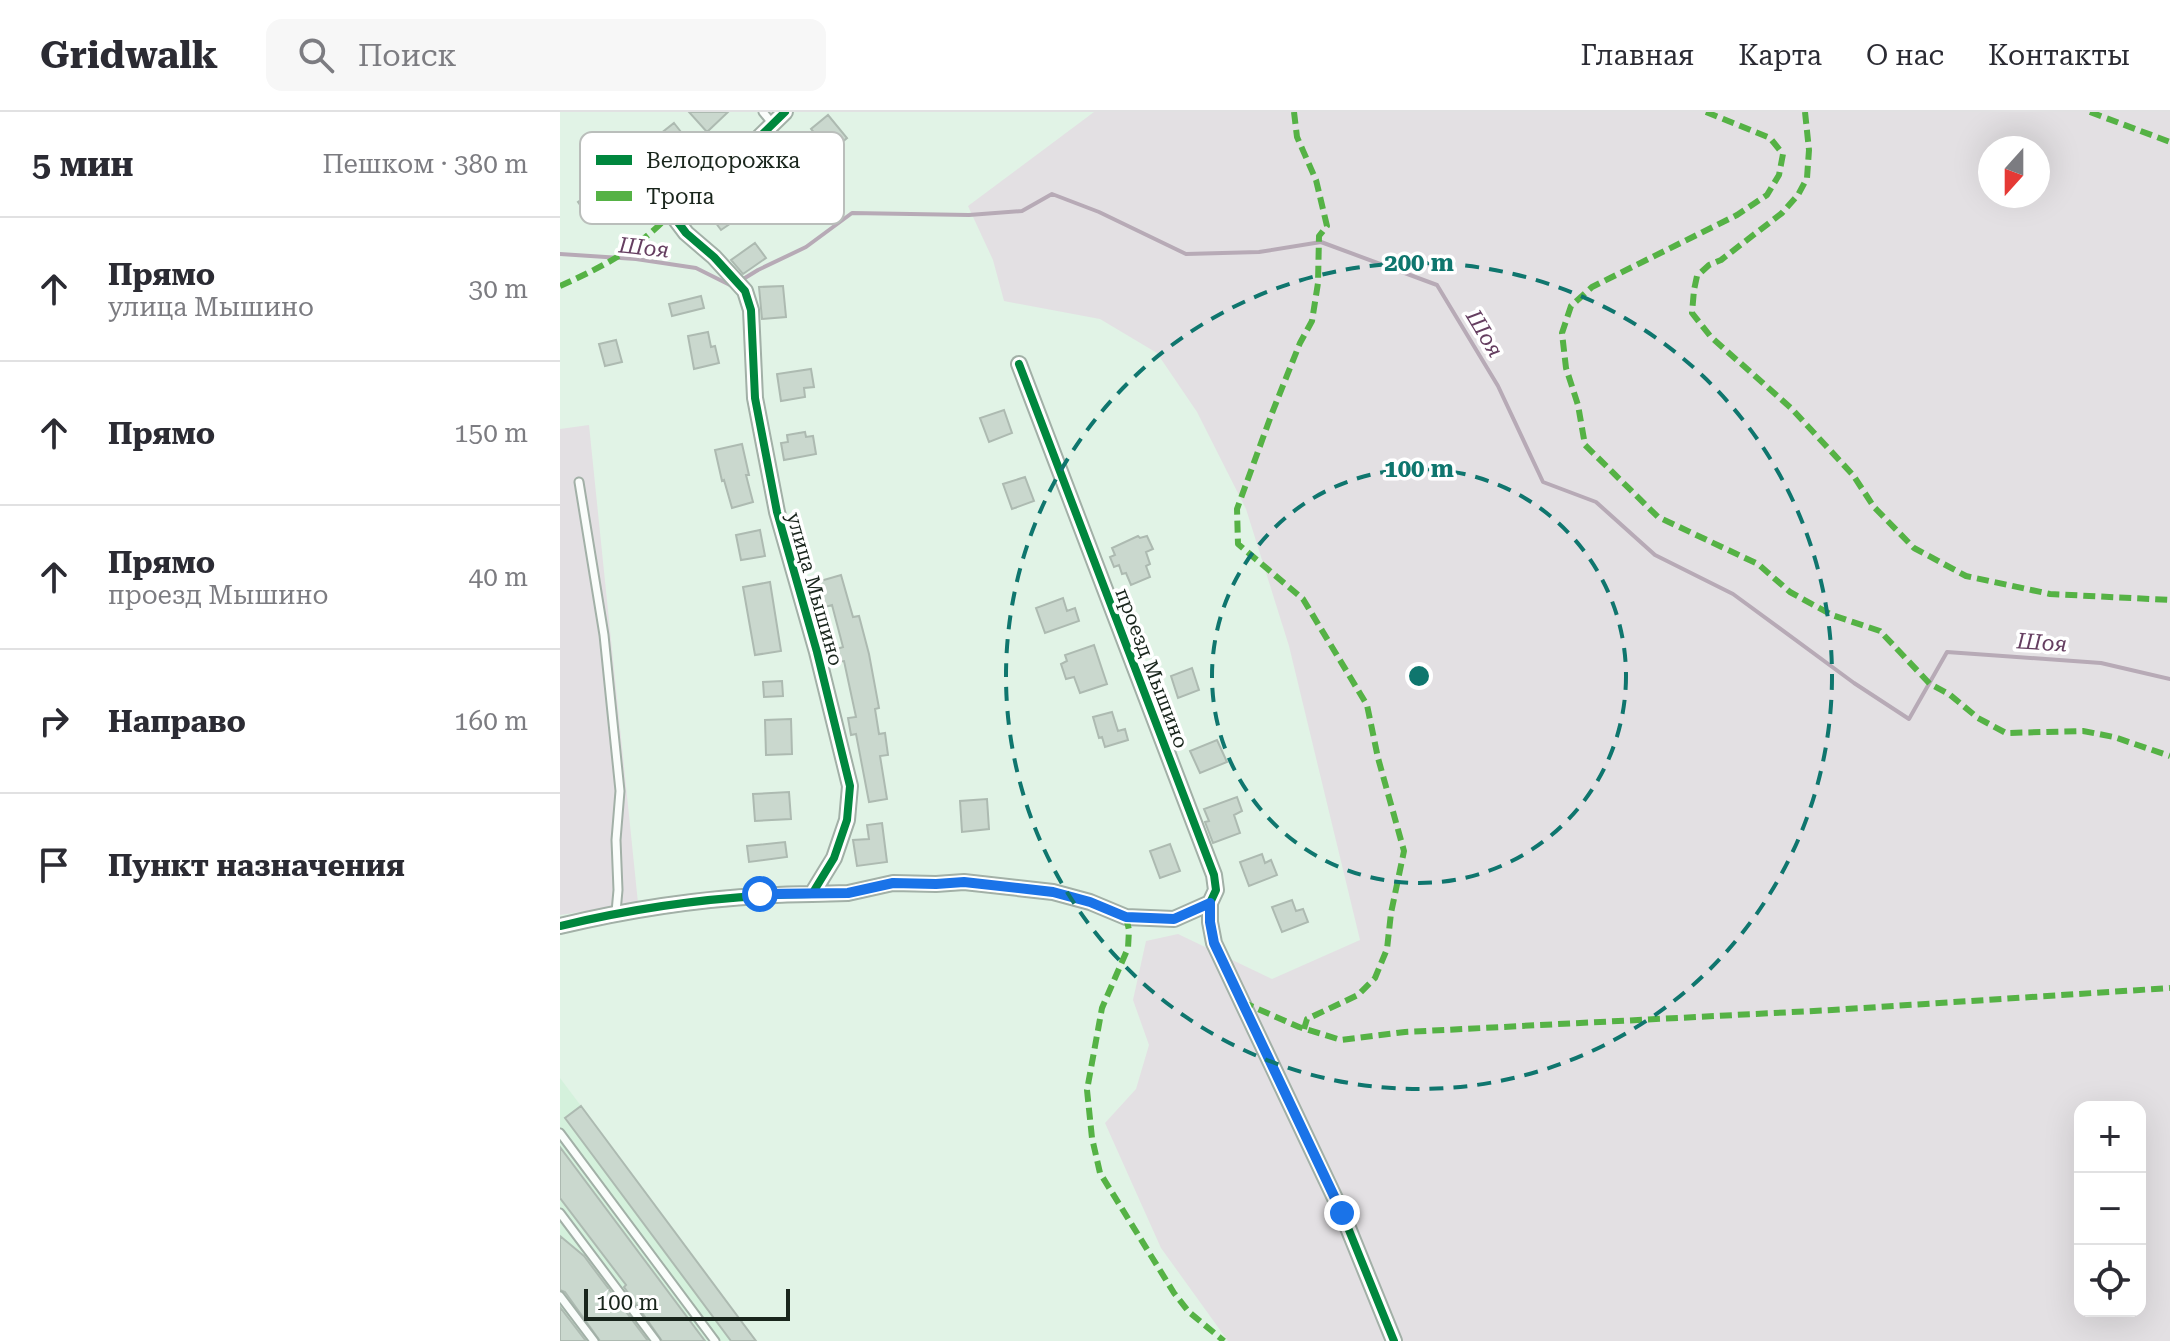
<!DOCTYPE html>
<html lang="ru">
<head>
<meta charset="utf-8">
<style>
  body { margin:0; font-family:"Roboto Serif",serif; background:#f7f7f7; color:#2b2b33 }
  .controls { position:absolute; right:24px; bottom:24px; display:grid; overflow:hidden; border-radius:16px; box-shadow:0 8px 32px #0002 }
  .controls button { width:72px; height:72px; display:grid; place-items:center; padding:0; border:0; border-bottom:2px solid #e1e1e2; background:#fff; color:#2b2b33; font:40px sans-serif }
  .compass { position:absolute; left:1418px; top:24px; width:72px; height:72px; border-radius:50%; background:#fff; box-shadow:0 8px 32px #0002; rotate:201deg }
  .scale { position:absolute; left:24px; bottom:20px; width:206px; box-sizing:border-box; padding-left:8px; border:4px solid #19251c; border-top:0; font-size:22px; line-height:28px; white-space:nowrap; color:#19251c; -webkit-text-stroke:6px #fff; paint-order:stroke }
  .stop { position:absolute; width:24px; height:24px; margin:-18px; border:6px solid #1a73e8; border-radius:50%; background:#fff }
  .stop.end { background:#1a73e8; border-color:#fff; box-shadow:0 2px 8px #0008 }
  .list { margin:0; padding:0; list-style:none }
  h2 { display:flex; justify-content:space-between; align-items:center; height:104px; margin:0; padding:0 32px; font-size:34px }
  h2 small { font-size:26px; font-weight:400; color:#7c7c81 }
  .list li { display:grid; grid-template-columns:52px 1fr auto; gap:24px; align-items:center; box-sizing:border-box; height:144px; padding:0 32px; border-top:2px solid #e1e1e2 }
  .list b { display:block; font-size:30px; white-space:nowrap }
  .list p { margin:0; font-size:26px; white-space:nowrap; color:#7c7c81 }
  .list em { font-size:26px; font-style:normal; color:#7c7c81 }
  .icon { flex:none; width:44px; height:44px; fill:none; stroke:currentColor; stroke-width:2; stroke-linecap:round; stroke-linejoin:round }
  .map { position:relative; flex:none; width:1610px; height:1229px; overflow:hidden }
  header { display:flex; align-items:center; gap:48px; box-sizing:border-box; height:112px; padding:0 40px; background:#fff; border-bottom:2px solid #e1e1e2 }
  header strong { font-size:38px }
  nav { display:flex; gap:44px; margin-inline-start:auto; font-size:28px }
  .search { width:560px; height:72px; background:#f7f7f7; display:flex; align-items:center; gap:20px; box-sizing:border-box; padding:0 28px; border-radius:16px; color:#7c7c81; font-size:30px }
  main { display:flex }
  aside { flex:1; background:#fff }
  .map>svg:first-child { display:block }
  .built { fill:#d4f1dc }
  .green { fill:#e3e0e3; fill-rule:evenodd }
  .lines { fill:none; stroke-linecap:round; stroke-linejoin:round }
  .stream { stroke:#b7aab6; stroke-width:4 }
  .building { fill:#cad8ce; stroke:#adbab1; stroke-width:2 }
  .service-casing { stroke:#a2b0a7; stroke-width:11 }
  .minor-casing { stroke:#a2b0a7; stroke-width:18 }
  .service { stroke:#fafdfb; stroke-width:7 }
  .minor { stroke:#fafdfb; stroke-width:14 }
  .quiet { stroke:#55b245; stroke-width:6; stroke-dasharray:12 6; stroke-linecap:butt }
  .cycleway-casing { stroke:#fff; stroke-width:13 }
  .cycleway { stroke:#00873e; stroke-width:8 }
  .route { stroke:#1a73e8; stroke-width:10 }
  .ring { fill:none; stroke:#0f766e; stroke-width:4; stroke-dasharray:14 10 }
  .labels { text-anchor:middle; stroke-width:7; stroke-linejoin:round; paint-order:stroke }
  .street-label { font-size:20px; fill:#19251c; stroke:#fff }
  .water-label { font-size:22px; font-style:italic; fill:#653e60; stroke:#fff }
  .key { fill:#fff; stroke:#babebb; stroke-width:2 }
  .key-label { font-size:22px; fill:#19251c }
  .centre { fill:#0f766e; stroke:#fff; stroke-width:4 }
  .ring-label { font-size:24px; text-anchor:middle; font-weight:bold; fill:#0f766e; stroke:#fff; stroke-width:7; stroke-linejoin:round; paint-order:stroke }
</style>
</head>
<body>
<header>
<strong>Gridwalk</strong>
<div class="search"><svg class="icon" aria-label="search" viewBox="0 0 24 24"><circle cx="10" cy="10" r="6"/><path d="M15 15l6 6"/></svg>Поиск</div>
<nav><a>Главная</a><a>Карта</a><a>О нас</a><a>Контакты</a></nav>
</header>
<main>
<aside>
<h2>5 мин<small>Пешком · 380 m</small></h2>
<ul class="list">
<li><svg class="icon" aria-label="ahead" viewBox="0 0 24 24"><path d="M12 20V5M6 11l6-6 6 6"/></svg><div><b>Прямо</b><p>улица Мышино</p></div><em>30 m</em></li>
<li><svg class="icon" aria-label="ahead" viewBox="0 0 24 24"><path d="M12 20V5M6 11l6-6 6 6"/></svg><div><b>Прямо</b></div><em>150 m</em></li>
<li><svg class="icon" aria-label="ahead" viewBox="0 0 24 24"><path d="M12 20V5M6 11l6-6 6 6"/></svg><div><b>Прямо</b><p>проезд Мышино</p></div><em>40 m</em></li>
<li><svg class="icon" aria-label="right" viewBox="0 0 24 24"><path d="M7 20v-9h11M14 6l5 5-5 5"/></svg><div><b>Направо</b></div><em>160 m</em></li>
<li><svg class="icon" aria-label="arrive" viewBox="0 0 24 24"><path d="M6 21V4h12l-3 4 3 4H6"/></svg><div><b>Пункт назначения</b></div></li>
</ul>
</aside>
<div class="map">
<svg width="1610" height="1229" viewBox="0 0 1610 1229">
  <rect width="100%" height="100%" fill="#e1f3e6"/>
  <path class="built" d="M0,966L21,994L196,1229H0Z"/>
  <path class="green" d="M534,0H1610V1229H668L601,1136L545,1011L576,977L589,933L573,888L586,829L618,822L712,867L800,828L729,534L686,397L637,300L597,241L540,207L444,189L433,148L408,94ZM1430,36H1478V84H1430ZM1520,995H1580V1199H1520Z
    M29,313L78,791L0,803V317Z"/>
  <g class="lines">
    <path class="stream" d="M0,142L76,147L136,156L172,174
      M180,169L198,158L246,135L292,101L409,103L462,99L492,82L539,100L626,142L699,140L761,130L877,173L938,274L983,370L1036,390L1095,443L1173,482L1294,571L1349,607L1387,540L1541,551L1610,567"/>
  </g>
  <path class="building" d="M129,0H168L147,20Z
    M268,3L287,26L270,40L251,17Z
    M114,11L132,34L103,55L79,76L62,57L87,34L86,33Z
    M43,72L58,94L33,111L18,90Z
    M166,86L180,105L161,118L147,99Z
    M195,131L206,146L183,162L171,148Z
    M223,174L226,205L202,207L199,175Z
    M141,184L144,196L112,204L109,192Z
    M148,220L151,235L155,234L159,251L134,257L128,224Z
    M56,228L62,250L45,254L39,232Z
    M251,257L254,275L244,276L245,285L221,289L217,262Z
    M444,298L452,321L429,330L420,306Z
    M245,320L246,325L253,324L256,342L224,348L221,331L228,330L227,323Z
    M182,332L189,363H186L193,390L172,396L164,368L162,369L155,338Z
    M465,365L474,389L452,397L443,372Z
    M200,418L205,444L181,448L176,423Z
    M578,424L580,426L587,424L593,437L586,440L590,452L586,454L590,465L571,473L566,461L562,462L559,453L554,455L550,445L555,443L552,436Z
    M281,463L293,505L299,504L309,542L319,596L315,597L319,622L325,621L328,643L320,644L327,687L309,690L296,622L291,623L288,606L296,605L284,549L277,550L274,538L283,535L272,493L265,495L257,470Z
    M210,470L221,539L195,543L183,475Z
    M503,486L507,499L515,496L519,509L485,521L476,496Z
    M534,533L547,572L520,581L514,565L506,567L501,552L507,549L505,543Z
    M632,556L639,578L618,586L611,564Z
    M222,569L223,584L204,585L203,570Z
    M552,600L558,619L565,617L568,628L545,635L542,625L539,626L533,605Z
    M231,607L232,642L206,643L205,608Z
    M657,628L667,650L640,661L630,639Z
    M229,680L231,707L195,709L193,682Z
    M677,685L682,699L674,703L680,721L653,731L645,710L649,709L644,697Z
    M427,687L429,717L402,720L400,689Z
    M322,711L327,750L297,754L293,728L309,727L307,713Z
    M225,730L227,745L189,750L187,734Z
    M610,732L620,759L600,766L590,739Z
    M702,742L705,751L711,748L717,763L689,774L680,750Z
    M732,788L736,799L743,797L748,810L722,820L712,795Z
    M21,994L196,1229H171L5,1006Z
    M0,1035L145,1229H102L64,1175L66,1173L0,1086Z
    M0,1124L24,1144L88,1229H40L5,1180L0,1178Z
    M0,1195L26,1229H0Z"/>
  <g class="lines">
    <g class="service-casing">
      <path id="service" d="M203,0L212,11
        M19,370L44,523L60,679L56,728L58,778L56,800
        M0,1021L155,1229
        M0,1101L96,1229
        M0,1184L34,1229"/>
    </g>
    <g class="minor-casing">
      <path id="minor" d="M252,782L288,781L333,771L376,772L404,770L493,780L530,790L566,805L614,807L650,791L656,778L654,763L459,252
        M650,791V810L654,831L782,1101L834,1229
        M0,814C83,794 166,783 252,782L274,746L287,708L290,674L257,540L217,400L195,286L191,198L185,179L154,145L126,121L111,101L129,78L178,46L225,0"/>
    </g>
    <use href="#service" class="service"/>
    <use href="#minor" class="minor"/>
    <path class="quiet" d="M734,0L737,25L756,68L767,114L759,124L758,171L752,209L740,231L712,301L677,397L678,432L743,487L807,593L818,646L844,739L831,801L827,837L815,866L798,883L747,907L744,917
      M1146,0L1210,26L1223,42L1219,63L1207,83L1177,103L1032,175L1011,194L1002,221L1006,256L1018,293L1025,333L1098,405L1198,452L1230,480L1272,503L1320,519L1370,572L1389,582L1418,606L1446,621L1523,619L1554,625L1610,644
      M1245,0L1249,38L1247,66L1238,83L1222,101L1161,148L1149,153L1137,164L1134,178L1132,201L1151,225L1231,296L1293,363L1314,395L1354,436L1406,464L1490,482L1610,488
      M1530,0L1610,30
      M0,174C44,154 78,137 111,101
      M566,805L569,818L568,836L542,896L527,978L532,1026L540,1061L614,1181L629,1200L664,1229
      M682,890L739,915L781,928L845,920L1272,898L1610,876"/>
    <g class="cycleway-casing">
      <path id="cycleway" d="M252,782L288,781L333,771L376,772L404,770L493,780L530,790L566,805L614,807L650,791L656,778L654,763L459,252
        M650,791V810L654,831L782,1101L834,1229
        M0,814C83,794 166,783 252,782L274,746L287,708L290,674L257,540L217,400L195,286L191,198L185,179L154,145L126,121L111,101L129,78L178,46L225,0"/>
    </g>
    <use href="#cycleway" class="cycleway"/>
  </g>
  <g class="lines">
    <path class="route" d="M200,782L288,781L333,771L376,772L404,770L493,780L530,790L566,805L614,807L650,791V810L654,831L782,1101"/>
  </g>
  <g class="ring">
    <circle cx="859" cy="564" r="207"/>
    <circle cx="859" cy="564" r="413"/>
  </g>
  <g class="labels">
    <g class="street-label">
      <text transform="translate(255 477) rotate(74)" y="7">улица Мышино</text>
      <text transform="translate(592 556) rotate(69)" y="7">проезд Мышино</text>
    </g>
    <g class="water-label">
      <text transform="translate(84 135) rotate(6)" y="8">Шоя</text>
      <text transform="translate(925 221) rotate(59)" y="8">Шоя</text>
      <text transform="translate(1482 530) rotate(4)" y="8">Шоя</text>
    </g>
  </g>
  <rect x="20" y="20" width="264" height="92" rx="12" class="key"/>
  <rect x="36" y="43" width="36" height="10" fill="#00873e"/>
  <rect x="36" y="79" width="36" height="10" fill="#55b245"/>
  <g class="key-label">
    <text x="86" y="56">Велодорожка</text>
    <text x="86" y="92">Тропа</text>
  </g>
  <circle cx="859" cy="564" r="12" class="centre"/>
  <g class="ring-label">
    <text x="859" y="159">200 m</text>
    <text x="859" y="365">100 m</text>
  </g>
</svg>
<div class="controls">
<button>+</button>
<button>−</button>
<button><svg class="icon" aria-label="locate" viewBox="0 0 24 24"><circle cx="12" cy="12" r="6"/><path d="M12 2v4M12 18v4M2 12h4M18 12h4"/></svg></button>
</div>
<svg class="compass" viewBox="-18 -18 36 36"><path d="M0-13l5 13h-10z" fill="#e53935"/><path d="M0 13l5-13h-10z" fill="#7c7c81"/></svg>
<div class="scale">100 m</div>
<div class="stop" style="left:200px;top:782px"></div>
<div class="stop end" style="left:782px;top:1101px"></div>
</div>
</main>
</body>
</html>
